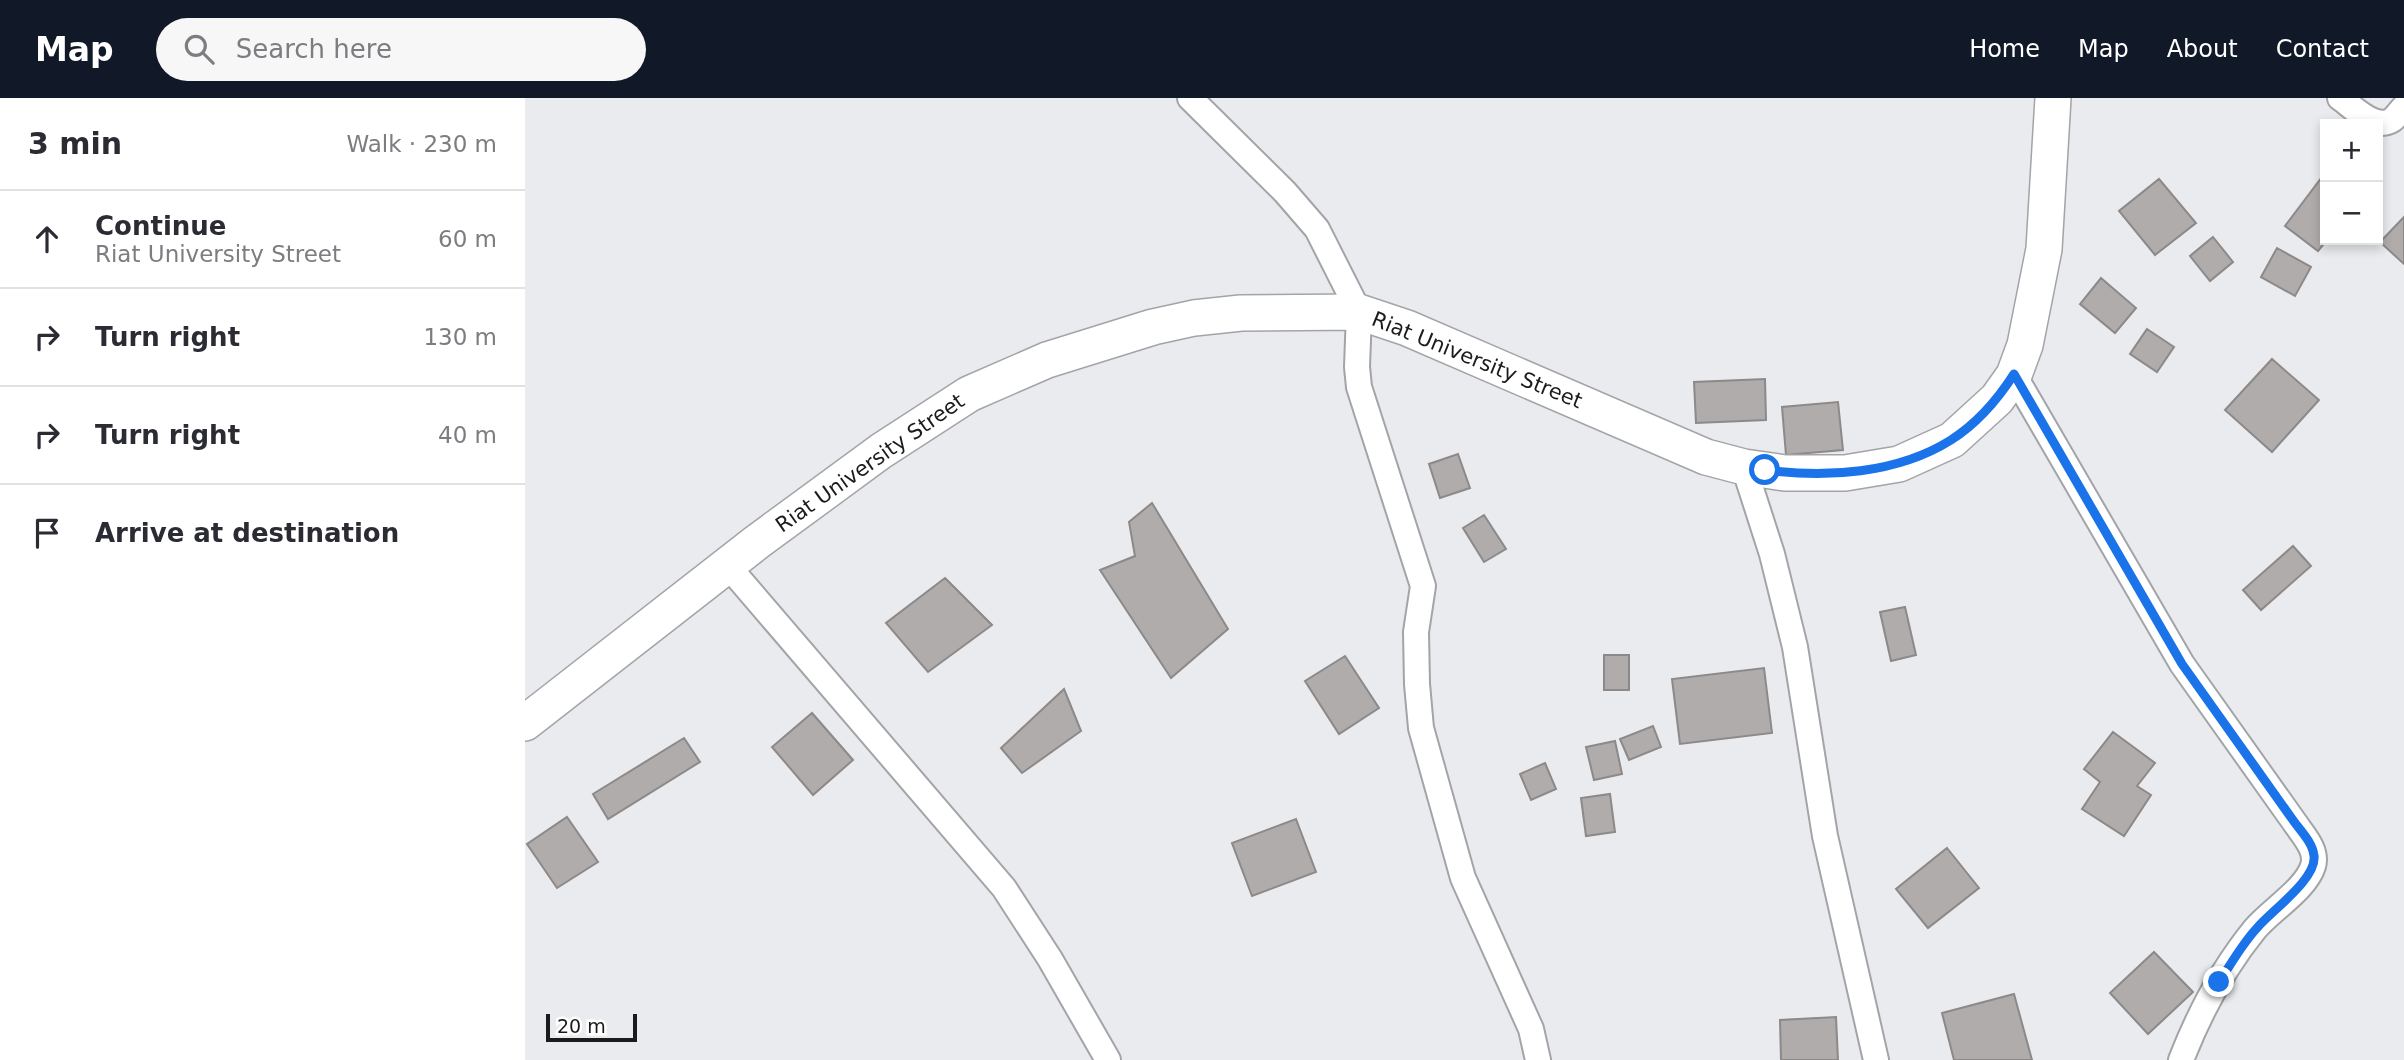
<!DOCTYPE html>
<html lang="en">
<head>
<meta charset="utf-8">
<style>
  body { margin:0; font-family:"DejaVu Sans",sans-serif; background:#f7f7f7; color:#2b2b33 }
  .controls { position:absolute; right:21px; top:21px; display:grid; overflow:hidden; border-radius:0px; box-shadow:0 4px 10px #0003 }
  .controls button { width:63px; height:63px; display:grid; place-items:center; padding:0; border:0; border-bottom:2px solid #e1e1e2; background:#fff; color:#2b2b33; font:35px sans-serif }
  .scale { position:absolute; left:21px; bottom:18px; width:91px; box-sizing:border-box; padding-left:7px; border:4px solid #1b1b1c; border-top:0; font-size:19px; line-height:24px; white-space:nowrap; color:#1b1b1c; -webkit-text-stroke:5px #fff; paint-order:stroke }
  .stop { position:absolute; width:21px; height:21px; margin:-16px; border:5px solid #1a73e8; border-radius:50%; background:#fff }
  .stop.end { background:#1a73e8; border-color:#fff; box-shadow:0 2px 7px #0008 }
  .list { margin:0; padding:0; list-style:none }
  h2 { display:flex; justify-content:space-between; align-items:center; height:91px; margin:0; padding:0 28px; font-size:30px }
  h2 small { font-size:23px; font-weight:400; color:#7c7c81 }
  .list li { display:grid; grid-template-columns:46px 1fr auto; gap:21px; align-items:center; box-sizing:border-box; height:98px; padding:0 28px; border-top:2px solid #e1e1e2 }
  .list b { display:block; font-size:26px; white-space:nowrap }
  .list p { margin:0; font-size:23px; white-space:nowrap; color:#7c7c81 }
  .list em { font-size:23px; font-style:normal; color:#7c7c81 }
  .icon { flex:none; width:38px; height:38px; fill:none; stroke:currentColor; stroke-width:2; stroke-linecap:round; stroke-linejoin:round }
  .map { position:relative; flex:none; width:1879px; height:962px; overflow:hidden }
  header { display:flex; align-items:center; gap:42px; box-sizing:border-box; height:98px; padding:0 35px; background:#111827; color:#fff }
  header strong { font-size:33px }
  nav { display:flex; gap:38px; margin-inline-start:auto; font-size:24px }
  .search { width:490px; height:63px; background:#f7f7f7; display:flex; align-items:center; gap:18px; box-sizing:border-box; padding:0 24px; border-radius:38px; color:#7c7c81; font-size:26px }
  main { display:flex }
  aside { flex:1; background:#fff }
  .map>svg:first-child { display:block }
  .building { fill:#afacab; stroke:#8c8988; stroke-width:2 }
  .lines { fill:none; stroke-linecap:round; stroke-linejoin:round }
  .street-casing { stroke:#a3a4a7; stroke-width:28 }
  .secondary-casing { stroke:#a3a4a7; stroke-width:38 }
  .street { stroke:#fff; stroke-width:24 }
  .secondary { stroke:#fff; stroke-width:35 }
  .route { stroke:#1a73e8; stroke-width:9 }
  .labels { text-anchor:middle; stroke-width:5; stroke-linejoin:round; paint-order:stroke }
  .street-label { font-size:21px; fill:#1b1b1c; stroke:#fff }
</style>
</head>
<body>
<header>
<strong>Map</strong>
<div class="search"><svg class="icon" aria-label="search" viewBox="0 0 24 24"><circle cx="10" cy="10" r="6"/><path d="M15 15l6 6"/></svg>Search here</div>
<nav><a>Home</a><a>Map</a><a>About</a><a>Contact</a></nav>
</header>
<main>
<aside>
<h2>3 min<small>Walk · 230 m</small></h2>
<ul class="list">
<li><svg class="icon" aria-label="ahead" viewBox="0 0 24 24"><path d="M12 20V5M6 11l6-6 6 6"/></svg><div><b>Continue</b><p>Riat University Street</p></div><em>60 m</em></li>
<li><svg class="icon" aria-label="right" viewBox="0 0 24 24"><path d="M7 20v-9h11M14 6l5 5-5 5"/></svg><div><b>Turn right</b></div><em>130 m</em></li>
<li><svg class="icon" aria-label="right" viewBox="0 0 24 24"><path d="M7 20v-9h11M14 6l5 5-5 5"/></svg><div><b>Turn right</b></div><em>40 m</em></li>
<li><svg class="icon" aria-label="arrive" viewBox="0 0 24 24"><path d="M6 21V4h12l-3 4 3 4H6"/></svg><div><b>Arrive at destination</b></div></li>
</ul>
</aside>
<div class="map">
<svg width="1879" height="962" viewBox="0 0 1879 962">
  <rect width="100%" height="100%" fill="#eaebee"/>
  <path class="building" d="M1800,75V142H1802L1793,153L1760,128Z
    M1634,81L1671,125L1630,157L1594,113Z
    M1879,119V166L1855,144Z
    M1688,139L1708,164L1685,183L1665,158Z
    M1752,150L1786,169L1770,198L1736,179Z
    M1576,180L1611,210L1590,235L1555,206Z
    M1622,231L1649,249L1632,274L1605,256Z
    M1747,261L1794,302L1747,354L1700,312Z
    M1240,281L1241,322L1171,325L1169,284Z
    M1313,304L1318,352L1261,357L1257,309Z
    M933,356L945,390L915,400L904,366Z
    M627,405L703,531L646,580L575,472L610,458L604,424Z
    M959,417L981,451L959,464L938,430Z
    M1768,448L1786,468L1736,512L1718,492Z
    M420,480L467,527L403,574L361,525Z
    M1380,509L1391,557L1366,563L1355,514Z
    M1079,557H1104V592H1079Z
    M820,558L854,610L814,636L780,583Z
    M1239,570L1247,635L1155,646L1147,581Z
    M539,591L556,633L497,675L476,650Z
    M287,615L328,662L288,697L247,649Z
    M1128,628L1136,649L1104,662L1095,641Z
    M1588,634L1630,665L1612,688L1626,697L1599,738L1557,711L1575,684L1559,671Z
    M159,640L175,664L83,721L68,696Z
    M1090,643L1097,676L1069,682L1061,649Z
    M1020,665L1031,691L1006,702L995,676Z
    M1085,696L1090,734L1061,738L1056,700Z
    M42,719L73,764L32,790L2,746Z
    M771,721L791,774L727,798L707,745Z
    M1422,750L1454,790L1403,830L1371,791Z
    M1629,854L1668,894L1623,936L1585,895Z
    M1489,896L1507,962H1429L1417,915Z
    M1311,919L1313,962H1256L1255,922Z"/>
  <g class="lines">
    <g class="street-casing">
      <path id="street" d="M665,0L760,94L792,131L834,214L832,269L834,289L898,488L891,534L892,586L896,630L938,780L1006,931L1013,962
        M1815,0C1828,9 1850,33 1867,22C1871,19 1875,13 1879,9
        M1489,277L1657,566L1770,725C1778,737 1793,752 1788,768C1781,791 1746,812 1730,831C1699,869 1674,916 1656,962
        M1219,369L1247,456L1270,549L1300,738L1351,962
        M203,468L479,790L525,861L583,962"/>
    </g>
    <g class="secondary-casing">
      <path id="secondary" d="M0,625L232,444L356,353L444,296L522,262L628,229L669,220L716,215L834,214L882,230L1181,359L1219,369L1260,375H1320L1374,366L1427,342L1472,301L1489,277L1500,247L1519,151L1528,0"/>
    </g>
    <use href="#street" class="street"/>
    <use href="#secondary" class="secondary"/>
  </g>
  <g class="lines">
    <path class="route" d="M1240,372C1301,380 1372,376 1426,342C1451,326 1473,301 1489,276L1657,566L1770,725C1777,734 1788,746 1789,758C1792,781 1746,813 1732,830C1717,846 1706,866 1694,884"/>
  </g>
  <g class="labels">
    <g class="street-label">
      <text transform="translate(952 262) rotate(22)" y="7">Riat University Street</text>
      <text transform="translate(345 365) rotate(-35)" y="7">Riat University Street</text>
    </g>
  </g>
</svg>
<div class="controls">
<button>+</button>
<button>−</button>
</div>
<div class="scale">20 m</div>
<div class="stop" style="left:1240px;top:372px"></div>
<div class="stop end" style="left:1694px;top:884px"></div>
</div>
</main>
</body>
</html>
